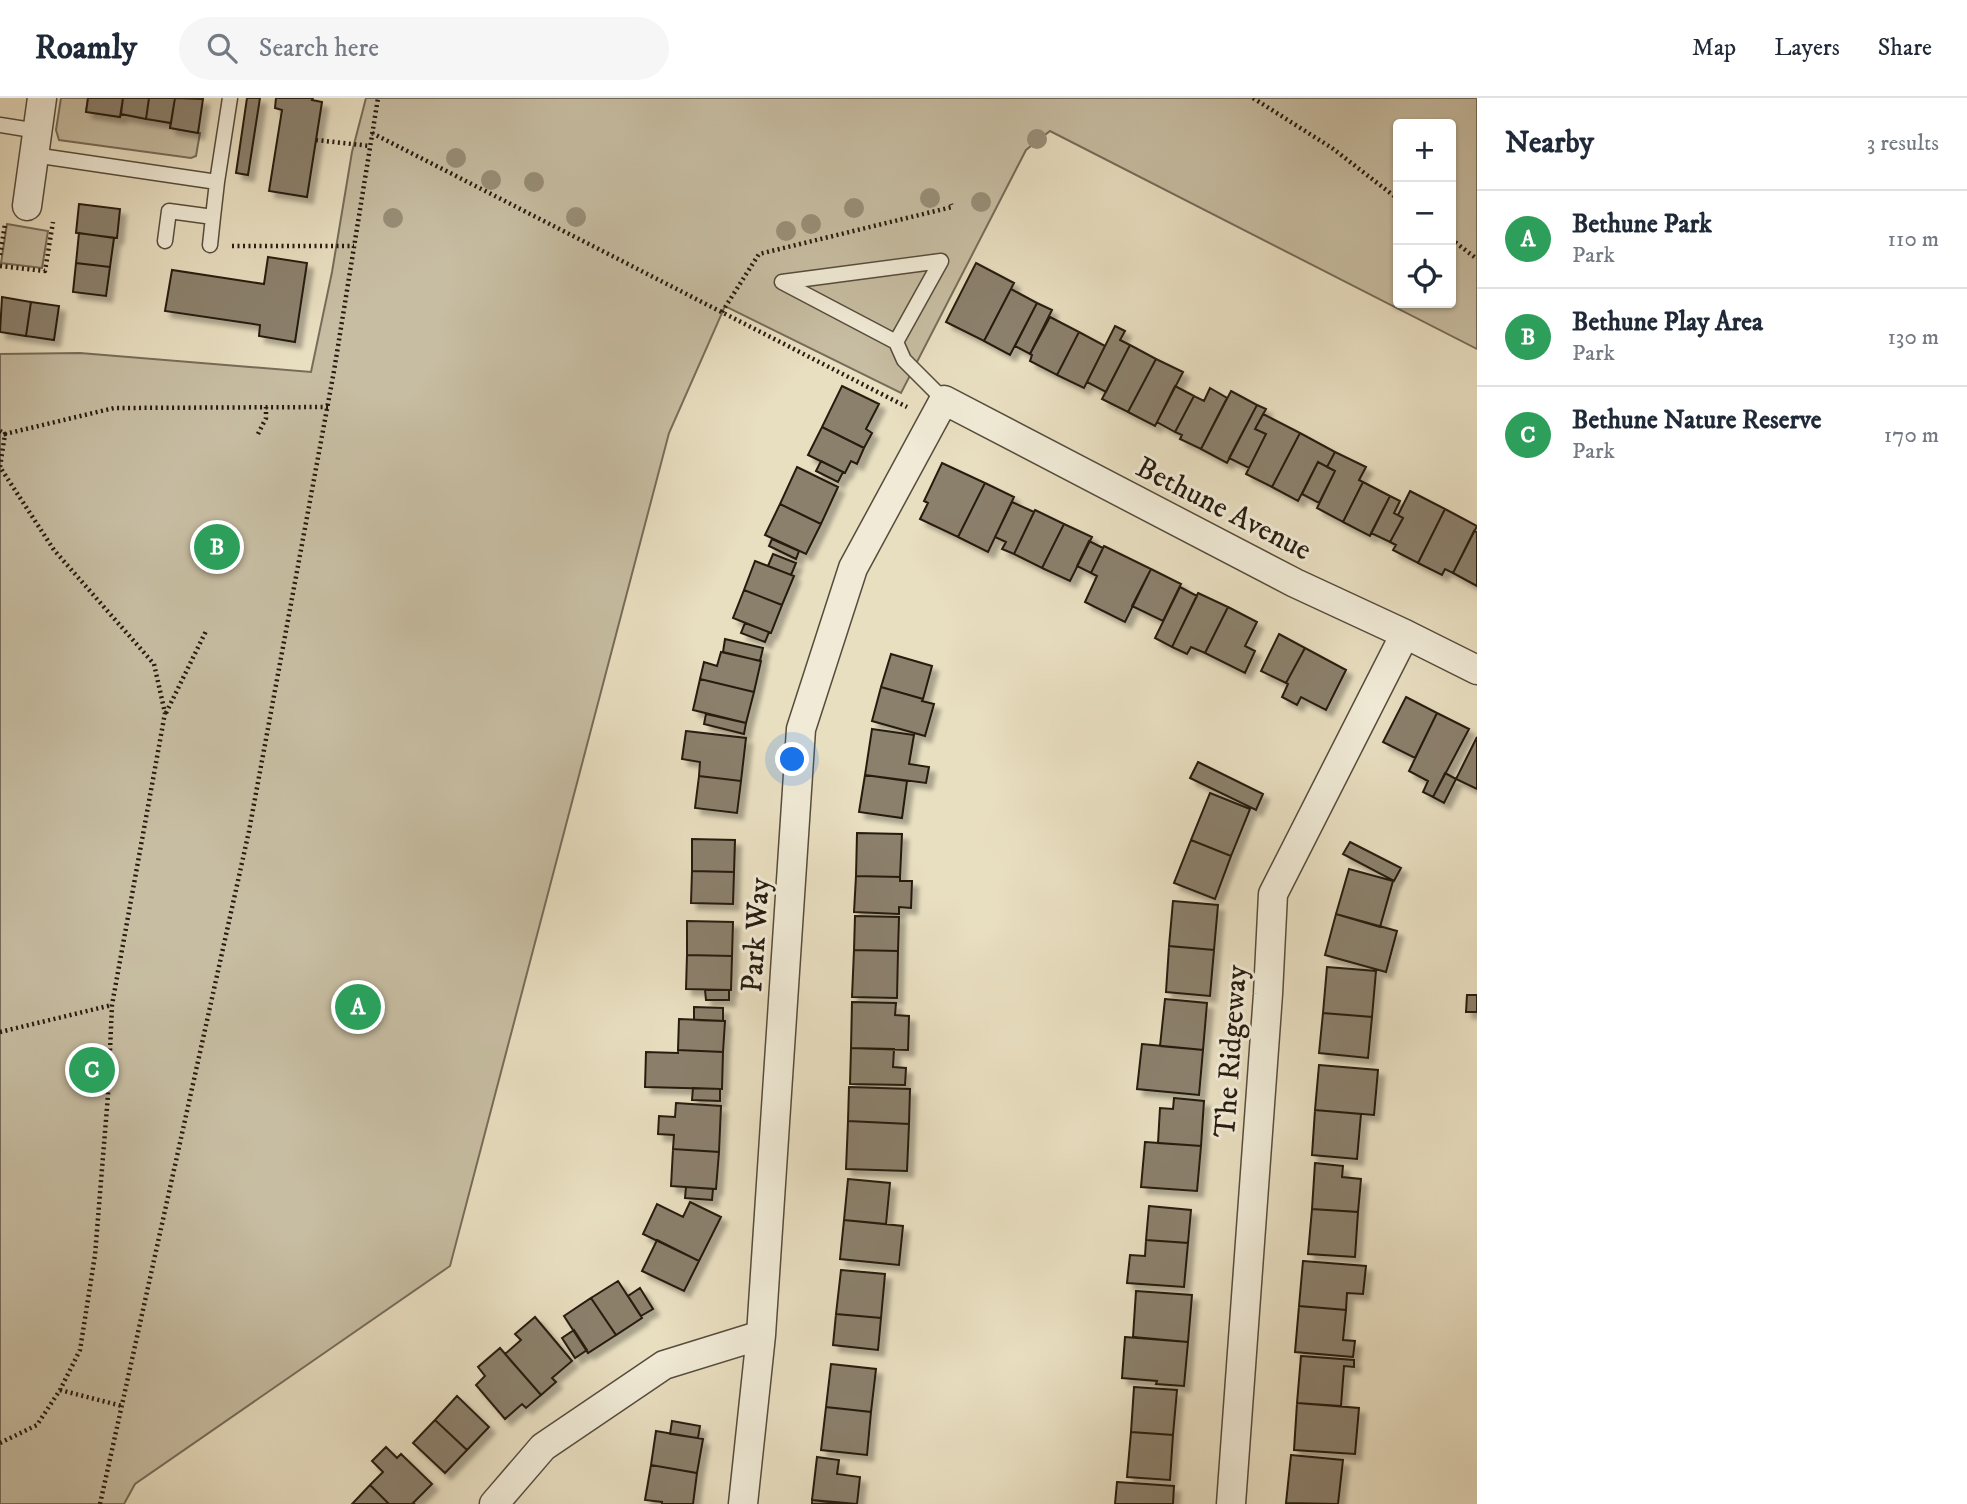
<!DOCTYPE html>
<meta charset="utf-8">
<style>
:root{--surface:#fff;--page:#f6f6f7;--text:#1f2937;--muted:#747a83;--line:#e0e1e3;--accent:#d93025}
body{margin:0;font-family:"IM FELL DW Pica",serif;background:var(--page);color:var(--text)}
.controls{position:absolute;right:21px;top:21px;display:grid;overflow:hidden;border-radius:7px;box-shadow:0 2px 5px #0004}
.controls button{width:63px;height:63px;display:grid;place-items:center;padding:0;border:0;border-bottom:2px solid var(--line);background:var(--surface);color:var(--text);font:35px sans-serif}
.you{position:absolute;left:793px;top:662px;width:24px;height:24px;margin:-18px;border:5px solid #fff;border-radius:50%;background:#1a73e8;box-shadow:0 0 0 10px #1a73e833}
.badge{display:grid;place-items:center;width:46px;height:46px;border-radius:50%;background:var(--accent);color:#fff;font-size:23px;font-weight:700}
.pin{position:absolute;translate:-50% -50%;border:4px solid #fff;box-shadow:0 2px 7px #0006}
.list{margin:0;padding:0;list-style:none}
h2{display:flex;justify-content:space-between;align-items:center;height:91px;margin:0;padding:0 28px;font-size:30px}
h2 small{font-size:23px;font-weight:400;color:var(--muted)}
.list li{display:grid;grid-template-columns:46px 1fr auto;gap:21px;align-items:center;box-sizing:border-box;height:98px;padding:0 28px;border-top:2px solid var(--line)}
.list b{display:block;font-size:26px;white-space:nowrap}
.list p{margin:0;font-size:23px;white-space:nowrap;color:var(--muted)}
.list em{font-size:23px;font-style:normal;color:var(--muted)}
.icon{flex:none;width:38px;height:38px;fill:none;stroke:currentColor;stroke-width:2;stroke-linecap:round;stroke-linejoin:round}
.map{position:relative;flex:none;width:1477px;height:1406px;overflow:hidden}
header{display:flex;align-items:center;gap:42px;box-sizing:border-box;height:98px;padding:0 35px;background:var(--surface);border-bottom:2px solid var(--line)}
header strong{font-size:33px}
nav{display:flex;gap:38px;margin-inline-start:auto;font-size:24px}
.search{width:490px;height:63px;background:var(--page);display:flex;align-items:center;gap:18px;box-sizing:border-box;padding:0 24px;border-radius:38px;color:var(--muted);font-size:26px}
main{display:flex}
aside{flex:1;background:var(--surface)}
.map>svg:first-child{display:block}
</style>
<header>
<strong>Roamly</strong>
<div class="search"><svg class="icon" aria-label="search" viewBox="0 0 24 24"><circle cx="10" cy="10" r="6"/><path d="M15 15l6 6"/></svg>Search here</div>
<nav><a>Map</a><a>Layers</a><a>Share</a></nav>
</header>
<main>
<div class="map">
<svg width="1477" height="1406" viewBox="0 0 1477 1406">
<defs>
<filter id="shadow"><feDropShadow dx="6" dy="6" stdDeviation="2" flood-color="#0004"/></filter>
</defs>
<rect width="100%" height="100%" fill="#e8dec0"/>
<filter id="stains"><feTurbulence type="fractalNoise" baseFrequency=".00286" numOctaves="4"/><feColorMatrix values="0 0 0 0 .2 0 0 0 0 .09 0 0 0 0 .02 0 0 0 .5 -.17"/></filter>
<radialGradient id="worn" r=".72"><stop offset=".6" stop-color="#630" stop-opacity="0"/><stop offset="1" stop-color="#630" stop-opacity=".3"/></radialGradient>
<!-- green -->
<path fill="#c7bda2" stroke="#766c59" stroke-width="2" fill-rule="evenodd" d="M61,0H88L86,14L120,19L121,16L171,25L170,30L200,35L196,58L191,60L59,42L56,32Z
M366,0H1477V251L1050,33L1026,52L901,295L725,208L669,335L450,1168L135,1386L124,1406H0V256L80,255L311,274L332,174L352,54ZM1398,26H1451V205H1398Z
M7,126L48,133L42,170L1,165Z"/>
<!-- building -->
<path fill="#8b806c" stroke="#261b10" stroke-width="2" filter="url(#shadow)" d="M88,0H123L120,19L86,14Z
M123,0H149L146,21L121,16Z
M149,0H175L171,25L146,21Z
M175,0L203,1L198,35L170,30Z
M247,0H260L248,77L236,75Z
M276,0H313L312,2L322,4L307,99L269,93L282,12L275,10Z
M79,106L120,111L117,140L76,135Z
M79,135L114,140L110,169L76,165Z
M268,159L307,165L295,244L259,238L260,227L165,213L172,172L264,186Z
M76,165L110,169L106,198L73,194Z
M976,165L1014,185L984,243L946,224Z
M1011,191L1037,205L1010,257L984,243Z
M2,199L31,204L26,238L0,234Z
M31,204L59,208L54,242L26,238Z
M1037,205L1052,212L1030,256L1015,248Z
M1050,219L1079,234L1057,277L1030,263L1032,257L1030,256Z
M1115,228L1125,233L1120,242L1130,247L1106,294L1087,284Z
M1079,234L1105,248L1084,290L1057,277Z
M1130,247L1156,261L1128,314L1102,301Z
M1156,261L1183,274L1155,328L1128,314Z
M842,288L879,306L866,331L872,335L864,350L822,329Z
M1175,288L1194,298L1175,334L1157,324Z
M1210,290L1227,300L1201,351L1180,341L1182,337L1175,334L1194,298L1204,303Z
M1231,293L1257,307L1227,365L1201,351Z
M1257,307L1266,311L1255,331L1266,336L1249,370L1229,360Z
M1263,316L1300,335L1272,389L1246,376L1266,336L1255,331Z
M822,329L864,350L857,366L851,363L845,375L808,357Z
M1300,335L1335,354L1327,369L1318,364L1298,403L1272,389Z
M1335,354L1366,369L1359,382L1363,384L1343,424L1317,410L1335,373L1327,369Z
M821,363L843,374L838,384L816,373Z
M1318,364L1335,373L1319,405L1302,396Z
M942,365L985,385L958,439L920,421L928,405L924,403Z
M797,369L838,389L821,426L780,406Z
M1363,384L1390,398L1370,438L1343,424Z
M985,385L1014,399L988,454L958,439Z
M1410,393L1445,411L1418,465L1393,452L1396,447L1390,444L1403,420L1398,417Z
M1390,398L1400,403L1394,415L1403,420L1390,444L1371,435Z
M1012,404L1034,414L1014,456L1002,451L1006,444L995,439Z
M780,406L821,426L806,456L765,437Z
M1445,411L1477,428L1453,475L1445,471L1442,477L1418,465Z
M1035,412L1064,426L1042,470L1014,456Z
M1064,426L1092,439L1070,483L1042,470Z
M1474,433L1477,434V488L1453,475Z
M772,441L799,453L796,461L769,448Z
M1089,443L1103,450L1091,475L1077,468Z
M1104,448L1151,471L1125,524L1085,504L1097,478L1091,475Z
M773,456L796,465L791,477L768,468Z
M755,463L794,478L782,507L744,492Z
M1151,471L1181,486L1163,523L1132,508Z
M1180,489L1197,498L1172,549L1155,540Z
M744,492L782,507L771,535L733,520Z
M1198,495L1228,509L1205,555L1191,549L1187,556L1172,549Z
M1228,509L1257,524L1245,548L1255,553L1245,575L1205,555Z
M745,525L769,534L765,544L741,535Z
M1279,536L1305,550L1286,585L1261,573Z
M725,541L763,550L760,563L723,554Z
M1305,550L1346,572L1326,612L1301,599L1297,607L1282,599L1288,586L1286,585Z
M721,554L761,563L754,594L700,581L704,564L717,568Z
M891,556L932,568L923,601L881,589Z
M700,581L754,594L746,625L693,612Z
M881,589L923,601L922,603L934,606L925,638L872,623Z
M1406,599L1437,615L1415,660L1383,644Z
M1437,615L1469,631L1433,699L1423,694L1428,683L1409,673Z
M706,616L746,625L744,636L704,626Z
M872,631L914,637L909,666L929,669L926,685L865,677Z
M686,633L746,640L741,683L699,678L700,664L682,661Z
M1477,639V691L1456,681Z
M1198,664L1263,696L1256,712L1190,680Z
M1445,675L1456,681L1444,705L1433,699Z
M865,677L907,683L902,720L859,714Z
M699,678L741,683L737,715L695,710Z
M1210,695L1250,711L1231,758L1191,742Z
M857,735L902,736L900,779L856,778Z
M692,741L735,742L734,774L692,773Z
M1191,742L1231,758L1215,801L1174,785Z
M1350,744L1401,770L1394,783L1343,756Z
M1349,771L1393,783L1380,829L1336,816Z
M692,773L734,774L733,806L691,805Z
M856,778L900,779V783H912L911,810L899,809V816L854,814Z
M1173,803L1218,807L1214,852L1169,848Z
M1336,816L1397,833L1386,874L1325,857Z
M855,818L899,819L898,853L854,852Z
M687,823L733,824L732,858L687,857Z
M1169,848L1214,852L1210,898L1166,894Z
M854,852L898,853L897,900L852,899Z
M687,857L732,858L731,892L686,891Z
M1327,869L1376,873L1372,919L1323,915Z
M705,892H729V902H706Z
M1467,897H1477V914H1466Z
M1165,901L1207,905L1203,952L1160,948Z
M852,904L896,905L895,917L909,918L908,952L851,950Z
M694,909L723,910V923L694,922Z
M1323,915L1372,919L1368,960L1319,955Z
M679,921L725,923L723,954L678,952Z
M1142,946L1203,952L1199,997L1137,991Z
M851,950L894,951L893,969L906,970L905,987L850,986Z
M678,952L723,954L722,991L645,989L646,954L678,955Z
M1319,967L1378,972L1374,1017L1315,1012Z
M849,989L910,991L909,1026L848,1023Z
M693,990L720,991V1003L692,1002Z
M1174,1000L1204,1003L1201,1048L1158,1045L1160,1010L1173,1011Z
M676,1005L721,1008L719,1054L673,1051L674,1037L658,1036L659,1018L675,1019Z
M1315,1012L1361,1016L1357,1061L1312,1057Z
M848,1023L909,1026L907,1073L846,1071Z
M1145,1044L1201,1048L1197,1093L1141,1089Z
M673,1051L719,1054L716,1091L671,1088Z
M1315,1065L1343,1068L1342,1079L1361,1081L1358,1114L1312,1111Z
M848,1081L890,1085L886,1126L844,1122Z
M686,1089L713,1091L712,1102L685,1100Z
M690,1104L721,1119L699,1163L643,1136L657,1106L683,1119Z
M1149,1108L1191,1112L1188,1145L1146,1142Z
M1312,1111L1358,1114L1355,1159L1308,1156Z
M844,1122L903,1128L899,1167L840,1161Z
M657,1142L699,1163L684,1193L642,1173Z
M1146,1142L1188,1145L1184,1189L1127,1185L1130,1157L1145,1158Z
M1303,1163L1366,1168L1363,1196L1347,1195L1346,1212L1299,1208Z
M841,1172L885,1176L881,1220L836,1216Z
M618,1183L642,1220L616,1237L591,1200Z
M640,1190L653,1211L641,1218L628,1198Z
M1136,1193L1192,1197L1188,1244L1133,1239Z
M591,1200L616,1237L588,1255L564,1218Z
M1299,1208L1346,1212L1343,1242L1355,1243L1353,1259L1295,1254Z
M836,1216L881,1220L878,1252L833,1247Z
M535,1219L572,1263L552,1280L556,1284L541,1297L505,1256L521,1242L515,1236Z
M574,1232L587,1252L575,1260L562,1240Z
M1125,1239L1188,1244L1184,1288L1156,1286L1157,1283L1122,1280Z
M500,1250L541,1297L526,1310L522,1306L505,1321L476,1287L485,1278L478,1269Z
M1301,1258L1354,1262V1269L1344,1268L1341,1308L1297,1305Z
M831,1266L876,1271L871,1314L826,1309Z
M1134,1289L1177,1292L1173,1337L1131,1334Z
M457,1298L489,1329L467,1352L435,1322Z
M1297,1305L1359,1310L1355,1356L1294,1352Z
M826,1309L871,1314L867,1357L821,1352Z
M435,1322L467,1352L445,1375L413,1345Z
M672,1323L700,1328L698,1340L670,1336Z
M656,1333L703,1341L697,1375L651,1367Z
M1131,1334L1173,1337L1170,1382L1127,1379Z
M386,1349L397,1360L401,1356L432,1386L413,1405L415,1406H389L370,1387L383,1374L372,1363Z
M1291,1357L1343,1362L1338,1406L1286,1405Z
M817,1359L839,1362L837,1376L860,1379L857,1406L812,1402Z
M651,1367L697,1375L693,1406H662V1404L645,1402Z
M1117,1384L1174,1388L1173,1406H1115Z
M370,1387L389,1406H352Z
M812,1402L845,1406H812Z"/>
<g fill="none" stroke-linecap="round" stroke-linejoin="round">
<!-- lane casing -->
<g stroke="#564c3c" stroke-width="17">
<path id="lane" d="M0,27L38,33
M34,57L217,84L230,0
M165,143L169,113L213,119L217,84
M210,147L213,119
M896,244L941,163L782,184L896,244L904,262L944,302"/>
</g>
<!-- street casing -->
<g stroke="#564c3c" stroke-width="31">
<path id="street" d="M27,108L42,0
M494,1406L543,1349L664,1267L761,1237
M743,1406L761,1237L801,631L853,470L944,302L1295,485L1405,536L1477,572
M1231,1406L1268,896L1273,796L1405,536"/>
</g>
<!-- path -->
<path stroke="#261b10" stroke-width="4.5" stroke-dasharray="2 3.5" stroke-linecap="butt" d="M1253,0L1332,50L1398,101
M372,35L907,309
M316,42L370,48
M1451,141L1477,161
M232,148H354
M0,157L5,126
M0,168L45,173L53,124
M722,214L759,156L952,109L951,106
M0,333L5,336L0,338
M258,336L266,320V309
M0,369L5,336L114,310L328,309
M166,615L207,531
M0,934L112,907
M60,1292L122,1308
M0,1345L37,1327L60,1292L80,1252L95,1157L108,997L112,907L165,615L154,566L54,452L0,369
M100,1406L249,733L334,273L378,0"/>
<!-- lane -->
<use href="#lane" stroke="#f0ead6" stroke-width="14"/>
<!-- street -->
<use href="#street" stroke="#f0ead6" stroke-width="28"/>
</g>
<!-- trees -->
<g fill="#988e77">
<circle cx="1037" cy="41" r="10"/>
<circle cx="456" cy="60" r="10"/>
<circle cx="491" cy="82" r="10"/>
<circle cx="534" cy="84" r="10"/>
<circle cx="930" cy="100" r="10"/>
<circle cx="981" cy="104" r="10"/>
<circle cx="854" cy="110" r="10"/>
<circle cx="576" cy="119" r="10"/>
<circle cx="393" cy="120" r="10"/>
<circle cx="811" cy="126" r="10"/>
<circle cx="786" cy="133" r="10"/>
</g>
<g text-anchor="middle" stroke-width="6" stroke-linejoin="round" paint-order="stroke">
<!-- street labels -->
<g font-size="30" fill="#261b10" stroke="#f0ead6">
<text transform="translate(1224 410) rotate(27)" y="10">Bethune Avenue</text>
<text transform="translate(755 837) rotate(-86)" y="10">Park Way</text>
<text transform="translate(1230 953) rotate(-86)" y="10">The Ridgeway</text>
</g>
</g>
<rect width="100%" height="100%" filter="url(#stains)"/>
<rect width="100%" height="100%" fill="url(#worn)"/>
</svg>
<div class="controls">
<button>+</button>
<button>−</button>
<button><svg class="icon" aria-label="locate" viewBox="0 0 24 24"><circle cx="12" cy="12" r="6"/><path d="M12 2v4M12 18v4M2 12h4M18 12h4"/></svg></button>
</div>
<div class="you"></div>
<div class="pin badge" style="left:358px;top:909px;background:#2e9e5b">A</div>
<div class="pin badge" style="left:217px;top:449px;background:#2e9e5b">B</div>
<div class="pin badge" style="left:92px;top:972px;background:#2e9e5b">C</div>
</div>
<aside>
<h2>Nearby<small>3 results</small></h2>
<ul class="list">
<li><span class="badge" style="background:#2e9e5b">A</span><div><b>Bethune Park</b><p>Park</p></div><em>110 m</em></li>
<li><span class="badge" style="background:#2e9e5b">B</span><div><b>Bethune Play Area</b><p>Park</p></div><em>130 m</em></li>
<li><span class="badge" style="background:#2e9e5b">C</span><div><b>Bethune Nature Reserve</b><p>Park</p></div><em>170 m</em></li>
</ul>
</aside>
</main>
